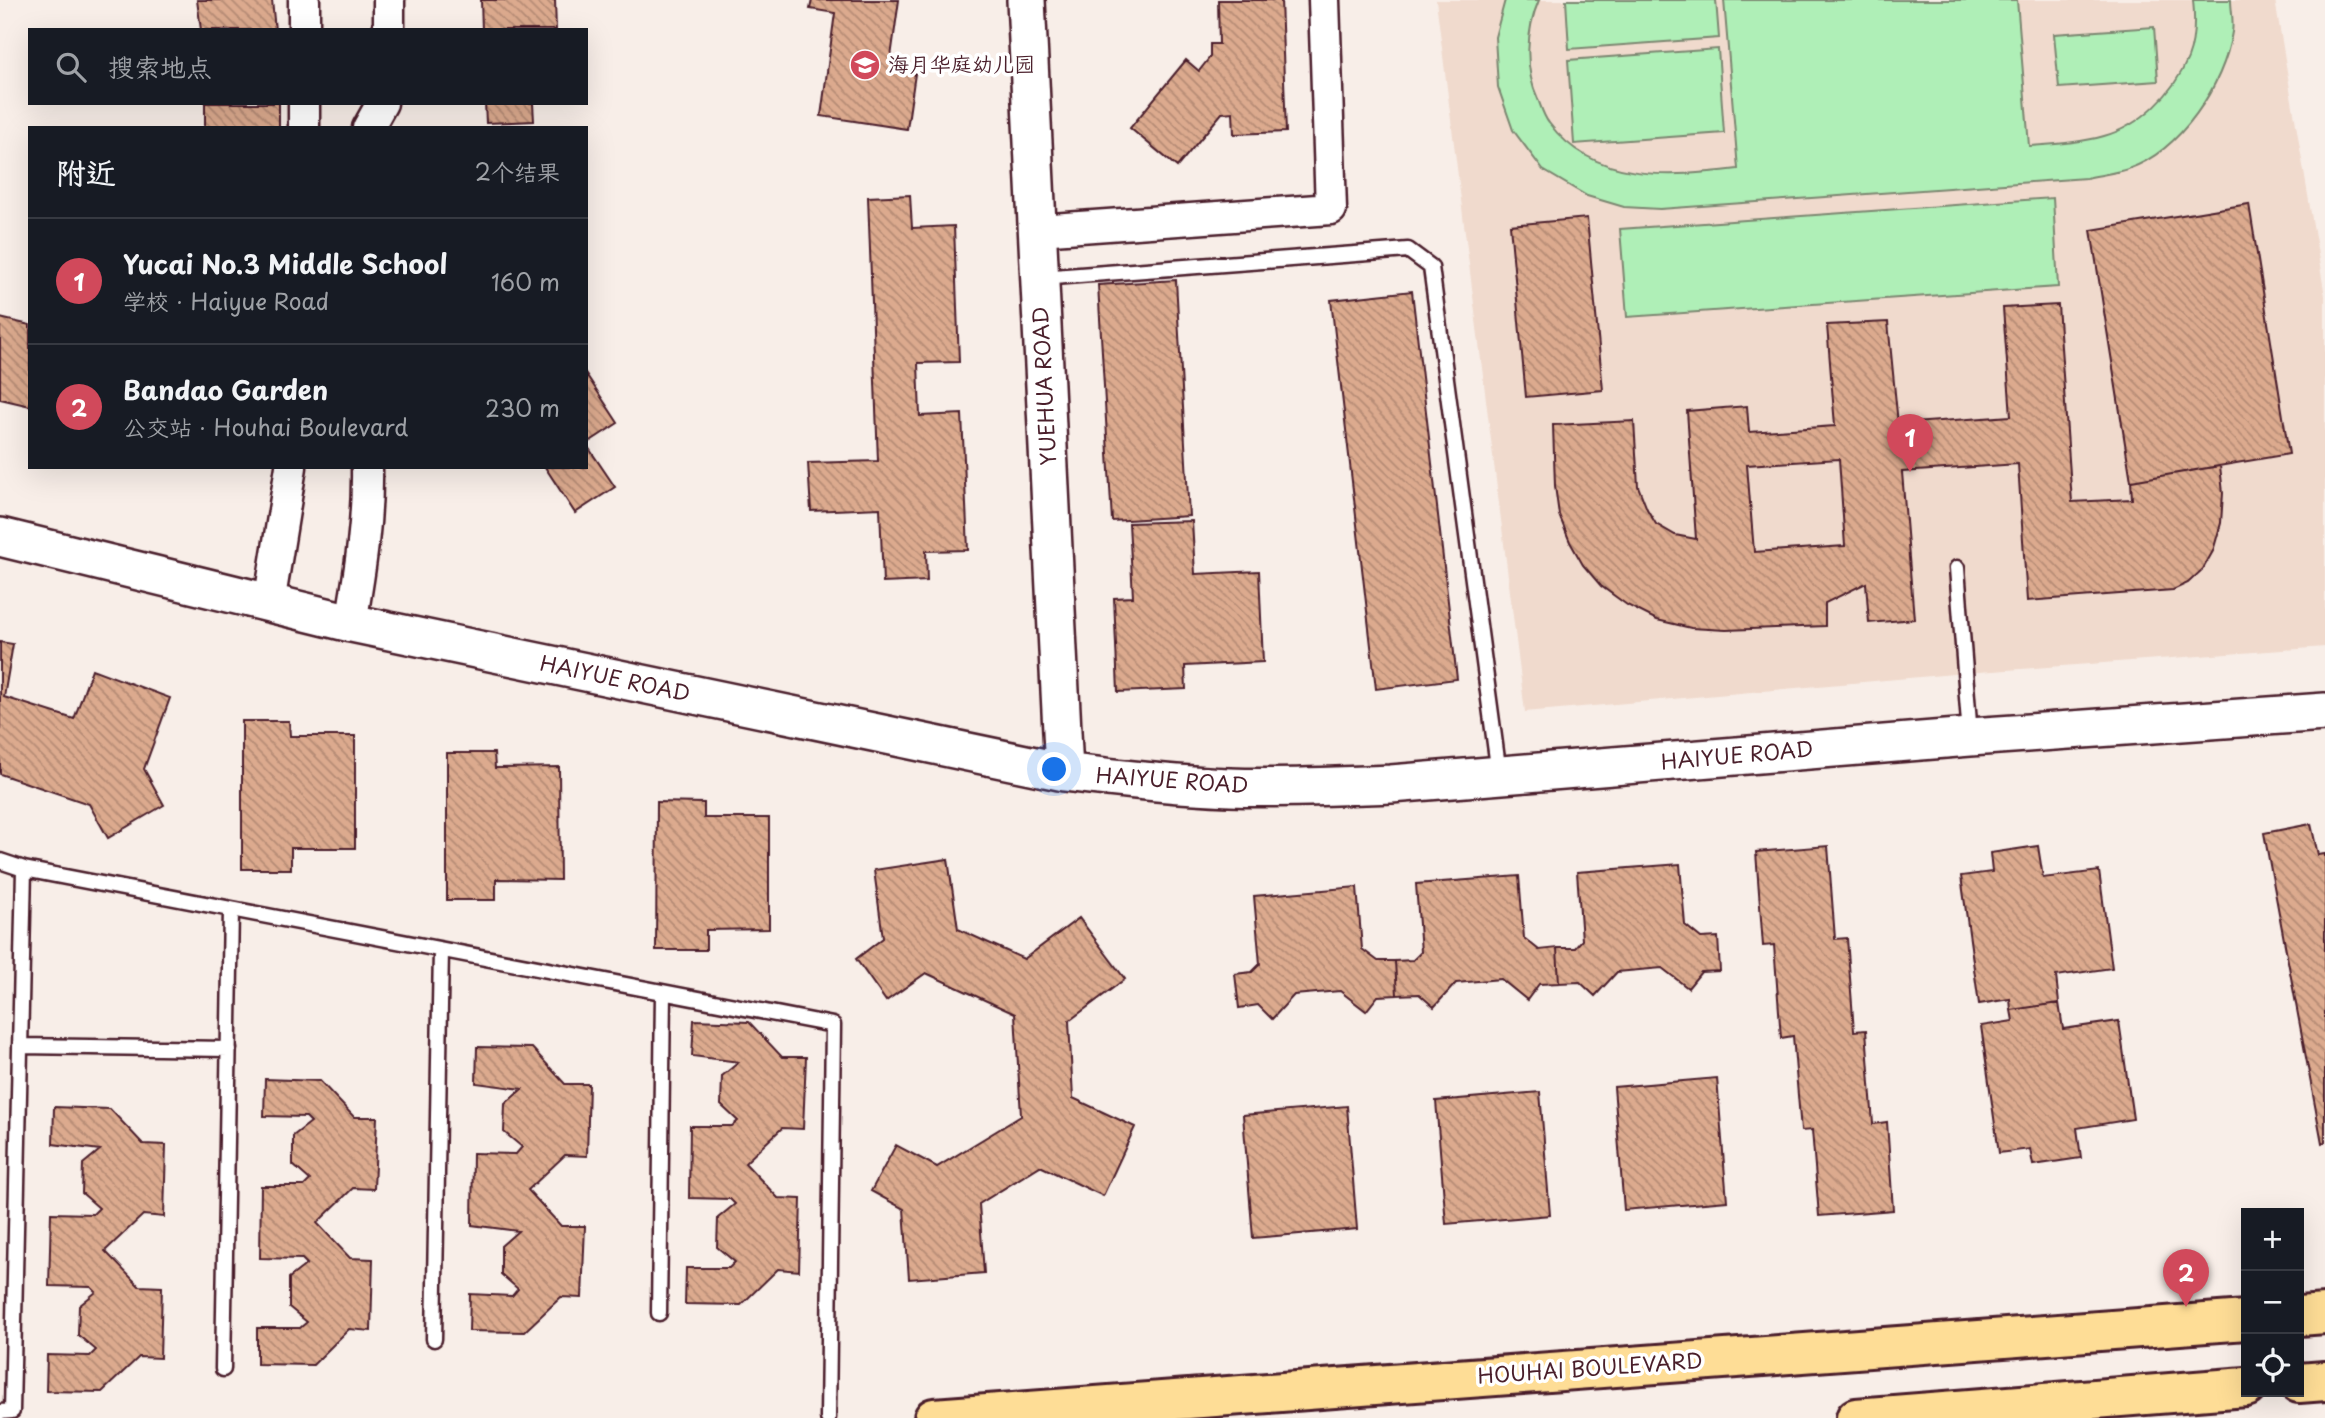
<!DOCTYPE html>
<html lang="zh">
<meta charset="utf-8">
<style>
:root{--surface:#171b24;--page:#20242c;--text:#f1f3f6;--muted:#9ea1a6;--line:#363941;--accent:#d1495b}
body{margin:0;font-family:"Playpen Sans","LXGW WenKai TC",sans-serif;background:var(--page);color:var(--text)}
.controls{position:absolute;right:21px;bottom:21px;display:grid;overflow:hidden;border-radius:0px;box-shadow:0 7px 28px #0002}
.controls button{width:63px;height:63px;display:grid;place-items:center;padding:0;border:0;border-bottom:2px solid var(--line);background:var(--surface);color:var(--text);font:35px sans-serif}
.you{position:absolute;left:1055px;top:770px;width:24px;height:24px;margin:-18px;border:5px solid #fff;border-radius:50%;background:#1a73e8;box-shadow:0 0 0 10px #1a73e833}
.badge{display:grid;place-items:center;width:46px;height:46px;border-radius:50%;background:var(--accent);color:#fff;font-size:23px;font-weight:700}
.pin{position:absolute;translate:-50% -58px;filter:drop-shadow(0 2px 4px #0008)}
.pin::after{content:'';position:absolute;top:37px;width:24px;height:21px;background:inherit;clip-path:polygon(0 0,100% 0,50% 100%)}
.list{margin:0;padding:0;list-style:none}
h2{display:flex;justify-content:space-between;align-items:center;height:91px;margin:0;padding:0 28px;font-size:30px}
h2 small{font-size:23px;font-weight:400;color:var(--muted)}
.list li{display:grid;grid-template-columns:46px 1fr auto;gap:21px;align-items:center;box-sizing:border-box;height:126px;padding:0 28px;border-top:2px solid var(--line)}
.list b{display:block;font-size:26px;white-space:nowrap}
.list p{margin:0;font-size:23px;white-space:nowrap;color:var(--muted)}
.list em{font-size:23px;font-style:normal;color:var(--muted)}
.icon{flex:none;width:38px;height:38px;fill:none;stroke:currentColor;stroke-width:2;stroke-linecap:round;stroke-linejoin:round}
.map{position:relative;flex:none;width:2325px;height:1418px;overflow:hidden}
.search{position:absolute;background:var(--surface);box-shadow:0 7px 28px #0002;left:28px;top:28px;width:560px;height:77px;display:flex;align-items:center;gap:18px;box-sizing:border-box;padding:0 24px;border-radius:0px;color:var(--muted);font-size:26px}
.panel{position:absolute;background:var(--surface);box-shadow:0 7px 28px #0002;left:28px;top:126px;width:560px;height:343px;border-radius:0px}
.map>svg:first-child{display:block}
</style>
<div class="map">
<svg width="2325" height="1418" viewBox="0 0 2325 1418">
<defs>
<pattern id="building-back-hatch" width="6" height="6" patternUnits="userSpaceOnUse" patternTransform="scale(1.75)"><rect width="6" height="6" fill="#dcaa8e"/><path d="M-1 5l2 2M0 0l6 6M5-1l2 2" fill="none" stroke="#b48a74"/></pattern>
</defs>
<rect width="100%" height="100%" fill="#f8eee8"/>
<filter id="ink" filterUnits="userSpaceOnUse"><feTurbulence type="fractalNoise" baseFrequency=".0143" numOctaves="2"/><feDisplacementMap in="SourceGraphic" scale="14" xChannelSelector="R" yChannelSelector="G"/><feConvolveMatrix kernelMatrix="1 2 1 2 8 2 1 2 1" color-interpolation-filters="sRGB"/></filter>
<g filter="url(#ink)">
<!-- built -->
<path fill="#f0dacd" d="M1436,0H2275L2325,296V647L1965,673L1525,712Z"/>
<!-- grass -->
<path fill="#afefb7" stroke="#7c8771" stroke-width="2" d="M1505,0H1539C1526,30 1524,69 1538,99C1541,107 1544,117 1549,123C1594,184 1672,177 1738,169L1724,0H2017L2029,146C2054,144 2079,143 2104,136C2140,126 2174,93 2188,58C2195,40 2195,19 2193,0H2231C2231,10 2234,22 2232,32C2224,85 2180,151 2128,169C2115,173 2100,175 2086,178L1660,209L1624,207L1587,196L1543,170L1513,130L1498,87L1495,37Z
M1566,0H1716L1719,38L1569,49Z
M2154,27L2158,81L2059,88L2054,34Z
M1718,49L1724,133L1574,144L1568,60Z
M2053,198L2058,287L1627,317L1620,229Z"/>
<!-- building -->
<path fill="url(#building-back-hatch)" stroke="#4a1f2b" stroke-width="2" fill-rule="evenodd" d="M197,0H272L275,30H201Z
M481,0H555L556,30H482Z
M812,0H899L890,64L916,67L907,129L821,116L835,13L810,9Z
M1218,0H1281L1286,132L1234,134L1233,112L1222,113L1177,167L1130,128L1186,60L1199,71L1210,57V44H1219Z
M205,103H279V128H205Z
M485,103H533L534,121L486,123Z
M910,195L912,228L954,226L959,362L918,363L920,416L962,414L968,550L926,551L927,581L883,583L880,508L811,511L808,463L878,461L868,197Z
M2249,204L2289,454L2131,481L2091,230Z
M1587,218L1603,390L1526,397L1510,225Z
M1176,280L1189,516L1112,521L1098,285Z
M1412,291L1457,679L1376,689L1331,300Z
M2058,305L2072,502L2132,499L2131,481L2220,466L2223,493L2221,523L2213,551L2203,569L2188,583L2173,590L2027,601L2018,464L1902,472L1914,619L1869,623L1866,583L1825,603V626L1726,630L1691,628L1657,620L1627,605L1601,586L1583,565L1570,542L1559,515L1555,486L1553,425L1634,421L1638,486L1647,509L1656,524L1675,535L1696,539L1687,411L1747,406L1749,432L1835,426L1827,325L1888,322L1898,424L2011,416L2003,308ZM1839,459L1845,546L1754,552L1747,465Z
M0,318L30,325V406L0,399Z
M586,374L618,423L586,444L615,487L575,513L545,467H586Z
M1192,521L1195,574L1259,571L1263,662L1185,666L1186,689L1118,692L1114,598L1133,597L1129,523Z
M0,642L13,644L4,697L74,719L92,669L170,698L144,769L164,805L108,838L89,804L0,774Z
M242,721H289L290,736H355V848H291V869H242Z
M447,753H494L495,768L559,767L560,880L496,879V900H447Z
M657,802L704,803V818H769V929L706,930V950H656Z
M2311,824L2318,855L2325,854V1142L2322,1143L2264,833Z
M1828,846L1835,939L1847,938L1854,1031L1866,1030L1873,1124L1887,1122L1893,1210L1819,1216L1812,1130L1801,1131L1793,1036L1781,1038L1774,945L1763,946L1756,852Z
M2038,846L2043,878L2099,871L2112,968L2056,976L2059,1003L2011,1010L2010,999L1979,1004L1961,876L1992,872L1990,853Z
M948,859L958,929L1024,959L1079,918L1125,979L1069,1021L1073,1098L1135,1127L1103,1196L1040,1166L979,1204L984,1273L909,1279L904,1209L871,1191L896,1145L937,1167L1021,1116L1015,1014L926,973L886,1001L856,959L883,938L874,870Z
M1680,864L1685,925L1701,938L1718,937L1720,971L1701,972L1688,988L1662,968L1617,972L1595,996L1580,982L1559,983L1557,948H1575L1582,940L1577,872Z
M1519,876L1524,938L1539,950L1557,948L1559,983L1539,984L1527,1000L1501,979L1456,983L1434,1007L1419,994L1397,995L1395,961L1413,960L1421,952L1416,884Z
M1357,887L1362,949L1378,961H1395L1397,995L1378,996L1366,1011L1340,991L1294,995L1272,1019L1258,1005L1239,1008L1235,974L1252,972L1260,964L1254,896Z
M2059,1003L2063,1029L2119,1021L2133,1119L2077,1128L2081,1158L2033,1165L2030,1149L1999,1153L1981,1026L2013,1021L2011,1010Z
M694,1020L749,1022L782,1057H806L803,1129L782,1128L745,1163L778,1198L801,1199L799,1271L778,1269L741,1305L685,1304L686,1268H729L735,1262L717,1247L718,1218L735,1204L730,1199L689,1198L690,1126H732L738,1121L721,1105L722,1076L739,1062L692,1056Z
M477,1047L532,1048L565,1084H589L587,1156L565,1155L528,1190L561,1226H585L582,1298L561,1297L524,1332L469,1331L470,1294L512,1296L518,1289L501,1274V1246L518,1231L472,1225L473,1153L516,1154L522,1147L504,1132L505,1104L522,1089L476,1083Z
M1717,1078L1727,1201L1624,1210L1614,1087Z
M265,1079L320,1081L354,1117H377L374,1189L353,1188L317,1223L350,1258L373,1259L371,1331L349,1329L313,1365L257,1364V1328H300L307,1322L289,1307V1278L307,1264L302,1259L260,1258L261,1186H304L310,1180L293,1165V1136L311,1122L306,1117L264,1116Z
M1540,1092L1550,1215L1446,1224L1436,1101Z
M1347,1106L1357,1229L1253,1238L1243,1115Z
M54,1107L110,1109L143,1144L166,1145L164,1217L143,1215L105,1251L139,1286L162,1287L160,1358L139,1357L102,1392L46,1391L47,1355L90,1356L96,1350L78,1335L79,1306L96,1292L91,1287L49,1286L51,1213L93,1214L99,1208L82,1193L83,1164L100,1150L53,1144Z"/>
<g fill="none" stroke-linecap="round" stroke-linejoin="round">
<!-- service casing -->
<g stroke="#4a1f2b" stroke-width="19">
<path id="service" d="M1040,278L1408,250L1431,267L1499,774
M1957,568L1970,736
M0,861L24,869L833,1025L828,1418
M20,1046L229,1049
M659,1313L663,993
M434,1339L441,950
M223,1369L231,910
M0,1412L12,1411L24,869"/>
</g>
<!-- minor casing -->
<g stroke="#4a1f2b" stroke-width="35">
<path id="minor" d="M389,0V30
M304,30V0
M304,128V103
M368,128L382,103
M1038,230L1331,209L1324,0
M269,604L291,467
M351,623C360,571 368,521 367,467"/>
</g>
<!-- tertiary casing -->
<g stroke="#4a1f2b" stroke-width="42">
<path id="tertiary" d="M1026,0L1064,772
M0,537L351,623L1064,772C1120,779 1175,785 1230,787C1284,789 1338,786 1391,784L1970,737L2325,712"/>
</g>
<!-- primary casing -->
<g stroke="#4a1f2b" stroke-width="44">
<path id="primary" d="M2299,1316L2325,1314
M2299,1383L2325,1381
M934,1418L2246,1320
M1856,1418L2246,1387"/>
</g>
<!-- service -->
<use href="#service" stroke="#fff" stroke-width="14"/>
<!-- minor -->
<use href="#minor" stroke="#fff" stroke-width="30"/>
<!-- tertiary -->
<use href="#tertiary" stroke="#fff" stroke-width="37"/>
<!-- primary -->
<use href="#primary" stroke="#fedd96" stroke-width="38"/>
</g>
</g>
<!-- icons -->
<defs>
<g id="school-disc" transform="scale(1.575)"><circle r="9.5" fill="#d1495b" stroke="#fff"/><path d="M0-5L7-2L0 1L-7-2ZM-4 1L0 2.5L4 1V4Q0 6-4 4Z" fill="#fff"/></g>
</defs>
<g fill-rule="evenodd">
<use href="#school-disc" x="865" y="65"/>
</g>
<g text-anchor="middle" stroke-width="7" stroke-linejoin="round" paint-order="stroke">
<!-- poi labels -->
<g font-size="21" fill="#4a1f2b" stroke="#fff" text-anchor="start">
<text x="888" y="72">海月华庭幼儿园</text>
</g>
<!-- street labels -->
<g font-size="21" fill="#4a1f2b" stroke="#fff">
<text transform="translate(1045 386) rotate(-93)" y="7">YUEHUA ROAD</text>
<text transform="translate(615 679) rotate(12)" y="7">HAIYUE ROAD</text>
<text transform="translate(1737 756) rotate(-5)" y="7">HAIYUE ROAD</text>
<text transform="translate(1172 781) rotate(4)" y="7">HAIYUE ROAD</text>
<text transform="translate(1590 1369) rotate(-4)" y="7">HOUHAI BOULEVARD</text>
</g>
</g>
</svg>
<div class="controls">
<button>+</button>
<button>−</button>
<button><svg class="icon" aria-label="locate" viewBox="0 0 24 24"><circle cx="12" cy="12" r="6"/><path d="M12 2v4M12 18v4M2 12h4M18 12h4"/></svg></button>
</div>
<div class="you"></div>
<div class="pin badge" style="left:1910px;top:472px">1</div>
<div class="pin badge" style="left:2186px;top:1307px">2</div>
<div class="search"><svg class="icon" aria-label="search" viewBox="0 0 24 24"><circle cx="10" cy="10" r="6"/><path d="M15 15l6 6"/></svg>搜索地点</div>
<section class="panel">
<h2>附近<small>2个结果</small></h2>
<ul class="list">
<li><span class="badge">1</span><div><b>Yucai No.3 Middle School</b><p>学校 · Haiyue Road</p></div><em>160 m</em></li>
<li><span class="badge">2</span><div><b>Bandao Garden</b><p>公交站 · Houhai Boulevard</p></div><em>230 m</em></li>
</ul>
</section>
</div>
